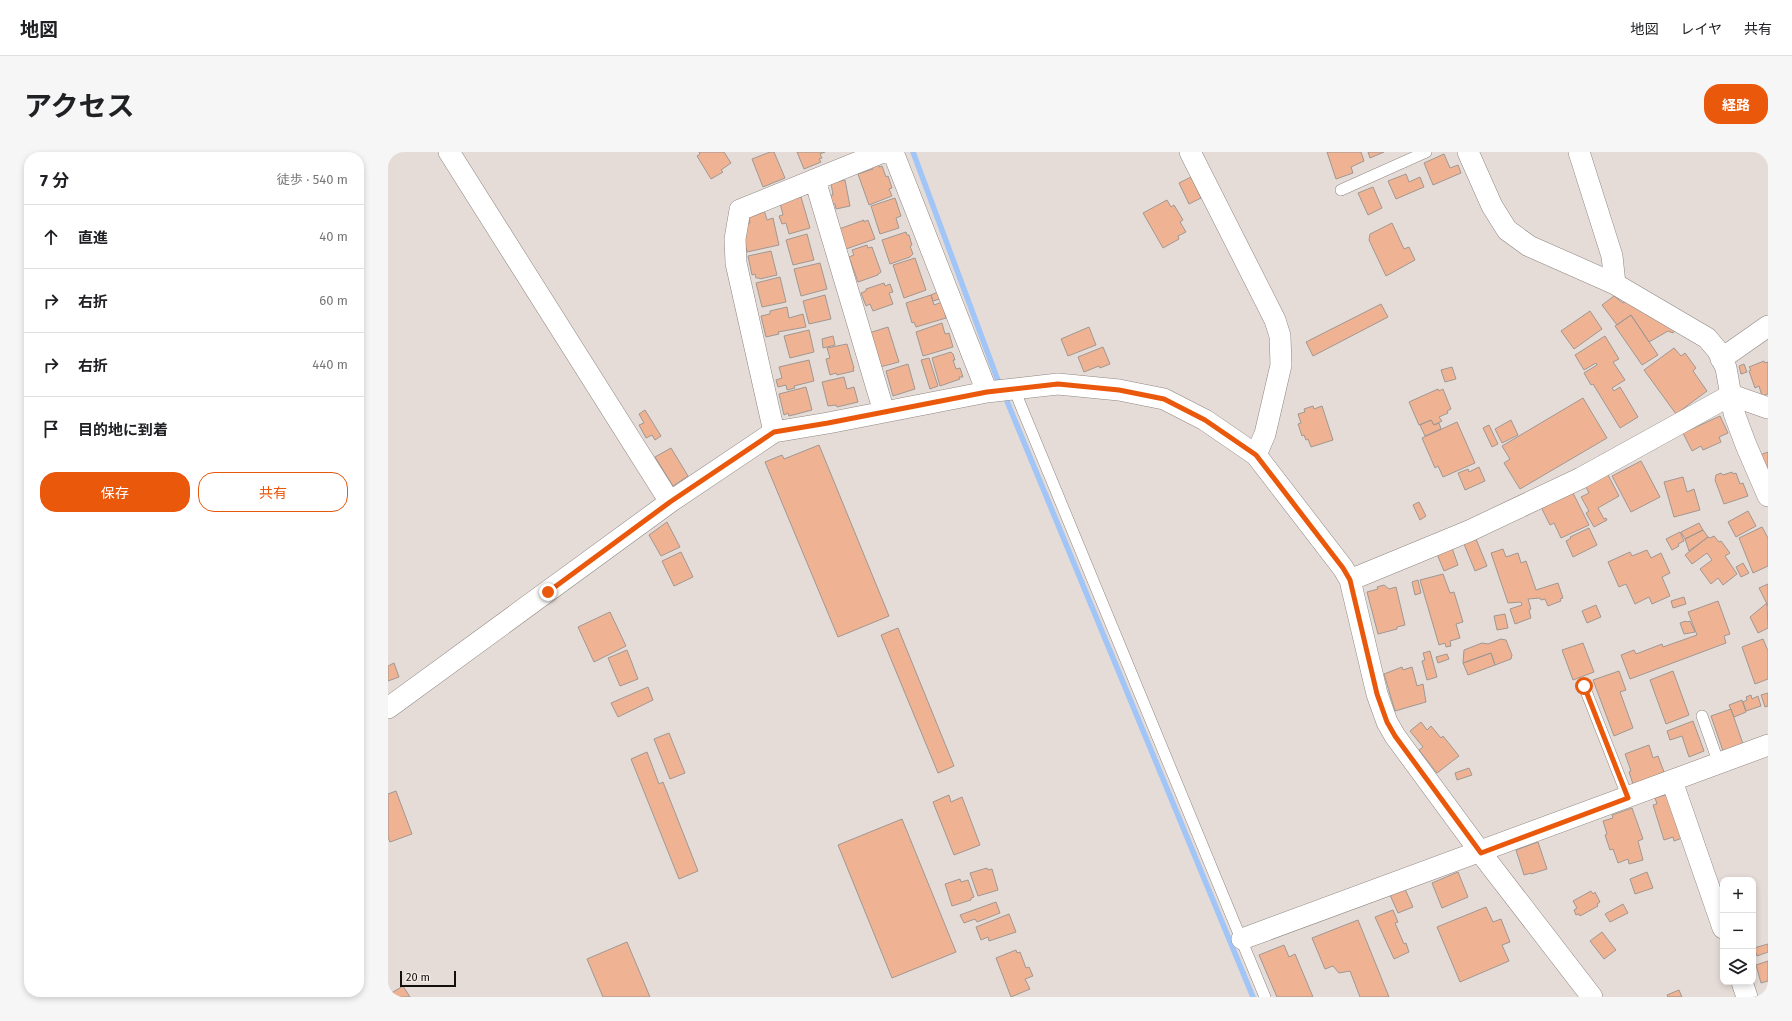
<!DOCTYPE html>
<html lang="ja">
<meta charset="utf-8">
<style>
:root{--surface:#fff;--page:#f6f6f6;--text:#202124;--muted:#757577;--line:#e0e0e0;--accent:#ea580c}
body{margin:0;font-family:"Fira Sans","Noto Sans JP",sans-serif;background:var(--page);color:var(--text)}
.controls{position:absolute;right:12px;bottom:12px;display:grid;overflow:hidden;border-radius:8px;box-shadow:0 2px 6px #0003}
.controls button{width:36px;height:36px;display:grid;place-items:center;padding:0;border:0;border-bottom:1px solid var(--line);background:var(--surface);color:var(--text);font:20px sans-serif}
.scale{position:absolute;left:12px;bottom:10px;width:56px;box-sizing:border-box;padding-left:4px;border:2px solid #120f0d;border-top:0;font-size:11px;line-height:14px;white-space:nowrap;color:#120f0d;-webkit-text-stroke:3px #f3e9e4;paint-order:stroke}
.stop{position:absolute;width:12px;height:12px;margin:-9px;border:3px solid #ea580c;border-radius:50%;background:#fff}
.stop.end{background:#ea580c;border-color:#fff;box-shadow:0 1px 4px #0008}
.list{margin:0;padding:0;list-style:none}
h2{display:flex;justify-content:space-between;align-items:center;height:52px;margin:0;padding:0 16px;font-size:17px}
h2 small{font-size:13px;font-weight:400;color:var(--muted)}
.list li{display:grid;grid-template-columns:26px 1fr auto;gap:12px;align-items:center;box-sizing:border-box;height:64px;padding:0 16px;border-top:1px solid var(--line)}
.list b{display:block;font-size:15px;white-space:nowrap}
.list em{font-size:13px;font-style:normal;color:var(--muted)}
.actions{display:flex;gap:8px;padding:12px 16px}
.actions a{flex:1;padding:9px 0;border:1px solid var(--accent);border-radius:16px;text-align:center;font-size:14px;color:var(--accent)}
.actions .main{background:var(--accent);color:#fff}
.icon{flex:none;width:22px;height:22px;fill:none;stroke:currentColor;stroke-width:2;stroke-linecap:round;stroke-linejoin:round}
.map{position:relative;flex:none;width:1380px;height:845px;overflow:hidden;border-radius:16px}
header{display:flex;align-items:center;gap:24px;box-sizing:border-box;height:56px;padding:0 20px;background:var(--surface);border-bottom:1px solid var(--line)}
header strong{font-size:19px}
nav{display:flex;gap:22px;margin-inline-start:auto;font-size:14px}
.intro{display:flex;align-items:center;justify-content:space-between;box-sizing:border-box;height:96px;padding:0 24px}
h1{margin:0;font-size:28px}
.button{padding:10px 18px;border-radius:16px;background:var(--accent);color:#fff;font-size:14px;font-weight:700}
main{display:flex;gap:24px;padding:0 24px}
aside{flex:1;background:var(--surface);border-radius:16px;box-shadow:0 2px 6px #0003}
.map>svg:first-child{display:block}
</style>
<header>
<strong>地図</strong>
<nav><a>地図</a><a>レイヤ</a><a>共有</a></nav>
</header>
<div class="intro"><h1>アクセス</h1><a class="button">経路</a></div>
<main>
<aside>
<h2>7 分<small>徒歩 · 540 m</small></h2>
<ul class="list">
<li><svg class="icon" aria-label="ahead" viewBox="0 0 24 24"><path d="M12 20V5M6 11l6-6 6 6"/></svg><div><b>直進</b></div><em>40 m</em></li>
<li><svg class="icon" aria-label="right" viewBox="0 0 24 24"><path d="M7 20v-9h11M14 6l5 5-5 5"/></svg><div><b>右折</b></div><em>60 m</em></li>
<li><svg class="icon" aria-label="right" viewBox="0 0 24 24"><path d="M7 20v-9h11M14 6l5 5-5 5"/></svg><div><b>右折</b></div><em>440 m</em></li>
<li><svg class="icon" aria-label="arrive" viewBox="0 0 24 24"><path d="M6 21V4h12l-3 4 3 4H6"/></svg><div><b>目的地に到着</b></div></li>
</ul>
<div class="actions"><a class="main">保存</a><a>共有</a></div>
</aside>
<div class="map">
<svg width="1380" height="845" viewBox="0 0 1380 845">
<rect width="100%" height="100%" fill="#e6dcd7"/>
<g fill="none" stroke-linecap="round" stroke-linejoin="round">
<!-- stream -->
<path stroke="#a1c5f7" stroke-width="5.5" d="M525,0L612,234
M616,242L865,845"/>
</g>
<!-- building -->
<path fill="#efb394" stroke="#a09792" d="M311,0H336L343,11L333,18L335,20L323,27L309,4L312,2Z
M382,0H386L397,26L375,35L364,7Z
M409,0H437L432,2L434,6L431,7L433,10L416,17Z
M939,0H973L976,9L963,15L965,21L948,27Z
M980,0H996L982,6Z
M1056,2L1062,16L1070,13L1073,21L1045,33L1036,11Z
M490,11L491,15L494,14L498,25L500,24L504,36L501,37L504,44L481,53L470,22L485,17L483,13Z
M1018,22L1021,30L1032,25L1036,35L1008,47L1000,29Z
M803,25L813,46L801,52L791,31Z
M457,28L462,54L448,57L447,52H443L441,44L445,43L443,31Z
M985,35L994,56L980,63L970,41Z
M413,45L422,76L401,82L398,71L394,72L391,64L395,63L392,51Z
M507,46L513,64L508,66L511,76L492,82L483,54Z
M779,48L783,55L786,53L795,68L792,70L798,80L790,84L791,87L775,96L755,61Z
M376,58L379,68L385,66L391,93L359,100L355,83L356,72L362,71L360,62Z
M476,68V70L480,68L487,87L458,97L451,77Z
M1004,71L1016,97L1021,95L1027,108L998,124L981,88L982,82Z
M518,80L519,83H521L524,93L522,94L525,102L522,105L502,112L494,88Z
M419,82L426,108L405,113L398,88Z
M479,93L480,96L484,95L493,120L490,122V123L470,130L461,105L466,103L464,98Z
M383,99L389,123L372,127L371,126H368L367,122L364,123L360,104Z
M527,106L538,138L516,146L505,113Z
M432,111L439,137L413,144L406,117Z
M392,125L398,150L374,155L368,131Z
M496,131L497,134L502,132L505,140L501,141L505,152L485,159L482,152L478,154L473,141L478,139V137Z
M552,139L555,146L545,149L543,143Z
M437,143L443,167L421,172L415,149Z
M543,143L546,153L554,150L558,166L528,175L526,170L524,171L518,151Z
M1226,144L1235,151L1239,148L1289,176L1285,181L1280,179L1261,190L1243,163L1229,173L1214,153Z
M993,152L1000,165L925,204L918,190Z
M399,155L401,166L415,162L418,175L390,180L391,182L378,185L373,164L382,162V159Z
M1202,159L1214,177L1186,197L1173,179Z
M1243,163L1270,203L1254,213L1227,174Z
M554,171L557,182L561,181L565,195L535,204L528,180Z
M500,175L511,210L492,215L481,181Z
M701,175L708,193L680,204L673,187Z
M421,178L426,200L402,206L396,184Z
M445,184L447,193L435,196L434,187Z
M1217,184L1231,207L1225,210L1237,228L1224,236L1226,239L1232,235L1250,265L1232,276L1205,232L1203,233L1196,221L1209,213L1208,211L1196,218L1187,203Z
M459,192L466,216H465L466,219L449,223L448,221L442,223L438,207L442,206L439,196Z
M715,195L722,212L712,216L711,214L696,220L690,205Z
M1286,196L1293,204L1297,201L1308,216L1305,219L1319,239L1288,262L1256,218Z
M563,200L565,202L567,208H565L568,217L572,216L575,225H571L572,227L552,234L544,206Z
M541,206L550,234L542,237L533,208Z
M421,208L426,229L406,234L407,236L399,238L398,233L390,235L388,228L394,226L391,215Z
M1376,209L1377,211L1380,210V242L1374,244L1371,234L1367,236L1361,219L1363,218L1361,215Z
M520,212L527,237L505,244L498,219Z
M1356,212L1359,220L1353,222L1351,214Z
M1064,215L1068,227L1057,230L1053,218Z
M456,225L459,237L466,235L470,250L449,255L448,253L440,254L434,230Z
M418,235L424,258L401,264L400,261L396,263L391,242Z
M1050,237L1051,239L1055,237L1063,257L1059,259L1060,261L1051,265L1054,269L1046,273L1043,268L1031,273L1021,250Z
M1195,246L1219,286L1132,337L1116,311L1122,307L1114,294Z
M925,254L926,257L934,254L945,288L923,295L920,287L918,288L916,283L914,284L910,272L913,271L910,262L917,260L916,257Z
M257,258L273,284L267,288L264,283L258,286L251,273L256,271L251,262Z
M1332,264L1340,281L1331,285L1333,290L1315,298L1313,294L1304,299L1295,281Z
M1043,268L1046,273L1051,271L1053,277L1037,284L1032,273Z
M1123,268L1130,283L1114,291L1107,277Z
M1069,270L1087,311L1055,325L1050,314L1047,316L1034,286Z
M1101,273L1110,292L1104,295L1095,276Z
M431,293L501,464L450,485L377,310L394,303L396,307Z
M283,296L300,324L285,334L267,305Z
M1380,300V323L1372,303Z
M1253,309L1272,345L1243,360L1224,324Z
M1091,315L1097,329L1077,338L1070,321L1080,317L1081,320Z
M1344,320L1345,322L1348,321L1352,332L1355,331L1360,344L1336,352L1327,328L1328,323L1333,321L1335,323Z
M1219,321L1231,344L1210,356L1216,367L1218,366L1219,368L1206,375L1198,361L1201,359L1193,345L1201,341L1197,333Z
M1295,325L1299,340L1306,337L1312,358L1286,365L1276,330Z
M1184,339L1201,373L1173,386L1166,371L1162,373L1153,355Z
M1031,350L1038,364L1032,368L1025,353Z
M1360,359L1368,374L1348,385L1340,370Z
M279,370L292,395L273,404L261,383Z
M1311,371L1315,378L1297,387L1293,380Z
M1374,375L1380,386V414L1365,421L1351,386Z
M1201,376L1209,393L1185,405L1178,389L1183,386L1182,385Z
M1315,378L1320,385L1301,399L1297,387Z
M1292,380L1296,389L1290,392L1291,394L1284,398L1278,387Z
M1326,384L1331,390L1333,389L1342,401L1337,404L1349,422L1335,433L1330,426L1323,432L1312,417L1324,408L1319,401L1304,412L1297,403L1320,385L1322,386Z
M1088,387L1099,414L1087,419L1076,392Z
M1064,396L1070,413L1056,419L1049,402Z
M1115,397L1118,405L1130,401L1133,411L1138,409L1148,438L1170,431L1175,446L1172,447L1173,449L1160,454L1157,447L1153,448L1152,446L1140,447L1143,457L1141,458L1143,466L1127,472L1122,457L1134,453L1133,450L1120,451L1103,401Z
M1259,398L1263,406L1273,401L1282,421L1274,425L1282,444L1264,452L1261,445L1247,452L1238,432L1231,435L1220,410L1242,400L1244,404Z
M293,400L305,425L286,434L274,409Z
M1355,411L1361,421L1353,425L1348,415Z
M1055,422L1062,441L1066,440L1075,470L1068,472L1072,486L1062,489L1063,494L1058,495L1057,491L1051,493L1032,428Z
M1030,428L1033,441L1027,443L1024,430Z
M1380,432V454L1371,436Z
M996,433L1001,437L1008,435L1017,473L1009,475V477L990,482L979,440L990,437L989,435Z
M1296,445L1298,452L1285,456L1283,449Z
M1330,449L1342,482L1336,484L1338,491L1242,527L1233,503L1246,498L1248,502L1274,492L1275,495L1309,483L1300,460Z
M1379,451L1380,476L1370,481L1362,465Z
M1208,453L1213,465L1199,471L1194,459Z
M222,460L238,494L206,510L190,475Z
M1117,462L1120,476L1109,478L1106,464Z
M1298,469L1299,470L1302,469L1307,480L1296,482L1292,471Z
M510,476L566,614L550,621L493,483Z
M1113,487L1118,488L1124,503L1123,507L1107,513L1103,501L1075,511L1076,498L1094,491L1100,492Z
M1375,487L1380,499V527L1367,532L1354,495Z
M1195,491L1206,520L1185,528L1174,498Z
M239,498L250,527L232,534L220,506Z
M1042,499L1049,525L1039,528L1034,509L1037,508L1035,501Z
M1103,501L1107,513L1080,523L1075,511Z
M1059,502L1061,507L1050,511L1048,505Z
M6,511L11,525L0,529V514Z
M1014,515L1015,518L1024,515L1029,534L1035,532L1038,550L1007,559L996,522Z
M1231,519L1238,538L1232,540L1245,576L1226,584L1205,528Z
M1285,519L1301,563L1278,572L1262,528Z
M260,535L265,548L230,565L223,551Z
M1380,541V554L1377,555L1373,543Z
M1363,543L1364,547L1370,544L1373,554L1358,559L1355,550L1359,548L1358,545Z
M1354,548L1358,560L1346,565L1341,553Z
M1343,557L1356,595L1336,602L1323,564Z
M1305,569L1316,599L1301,605L1294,584L1282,588L1279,579Z
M1033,570L1039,578L1043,574L1053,586L1055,584L1071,604L1049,621L1031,598L1035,595L1022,579Z
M281,581L297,621L282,627L266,587Z
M1261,593L1265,606L1270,604L1276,620L1271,622L1273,626L1246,635L1241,620L1243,619L1237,602Z
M259,600L271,632L275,630L310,719L291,727L243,607Z
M1081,616L1084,623L1069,628L1067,621Z
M8,639L24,682L2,690L0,685V642Z
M1280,642L1294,686L1286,689L1285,685L1276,688L1265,653L1269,652L1267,646Z
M561,643L563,650L574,645L592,693L566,703L545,650Z
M1244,656L1255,687L1250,689L1255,708L1241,712L1240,707L1230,711L1225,697L1222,698L1217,683L1219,682L1215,669L1225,666L1224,663Z
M514,667L568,800L504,826L450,693Z
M1150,690L1159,717L1143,722V721L1136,723L1128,698Z
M599,716L600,718L604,717L610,738L590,744L582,721Z
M1070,720L1080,745L1054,756L1044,731Z
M1259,720L1265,736L1247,742L1242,727Z
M572,727L573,730L580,728L586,745L583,746V748L564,754L557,732Z
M1017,737L1025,755L1010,761L1002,743Z
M1203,739L1205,742L1207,740L1212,750L1209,752L1210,754L1192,764L1191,762L1188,763L1186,758L1189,756L1185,749Z
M608,750L612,761L589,770L587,767L576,771L572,763Z
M1235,752L1240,761L1222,770L1217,762Z
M1098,755L1105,770L1113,767L1122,790L1114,793L1121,809L1072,830L1049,775Z
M1005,758L1010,770L1007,771L1016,792L1018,791L1021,800L1006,807L987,765Z
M621,762L628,780L601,789L600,785L593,788L588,775Z
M970,768L1001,845H972L962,819L951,821L945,814L937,817L924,786Z
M1214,780L1228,798L1216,807L1202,789Z
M239,790L262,845H215L199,807Z
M1380,792V800L1369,804L1366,796Z
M896,793L901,805L907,802L925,845H889L871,803Z
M628,798L629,801L632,800L638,816L641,815L645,824L637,827L642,837L623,845L608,806Z
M1380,809V829L1373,831L1368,813Z
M15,834L22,845H0V843Z
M1291,838L1294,845H1280L1279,843Z"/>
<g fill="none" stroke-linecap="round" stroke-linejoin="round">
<!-- lane casing -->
<g stroke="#8f8682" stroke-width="12">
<path id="lane" d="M953,38L1038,0
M626,237L877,845
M1196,534L1240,646
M1314,564L1331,612"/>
</g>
<!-- street casing -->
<g stroke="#8f8682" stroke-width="22">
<path id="street" d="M61,0L282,350
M505,0L599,240
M802,0L887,168L892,184L893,213L877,282L868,303
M1080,0L1104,54L1119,78L1141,94L1227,132L1319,186L1330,199L1338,216L1346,261L1358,293L1380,344
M1191,0L1224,104L1227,132
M427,28L496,260
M1333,207L1380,174
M386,280L348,111L347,87L352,58L495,0
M962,428L1081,379L1193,326L1343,243L1380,256
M0,556L282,350L386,280L440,271L599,240L670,232L731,238L776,247L817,268L868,303L955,416L962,428L989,542L999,570L1007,584L1093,701L1204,845
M1284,629L1335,776
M854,787L1380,593
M1354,830L1359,845"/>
</g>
<!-- lane -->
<use href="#lane" stroke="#fff" stroke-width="11"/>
<!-- street -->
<use href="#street" stroke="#fff" stroke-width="21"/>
</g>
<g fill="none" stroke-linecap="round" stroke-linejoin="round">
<!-- route -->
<path stroke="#ea580c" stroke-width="5" d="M160,440L282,350L386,280L440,271L599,240L670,232L731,238L776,247L817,268L868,303L955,416L962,428L989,542L999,570L1007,584L1093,701L1240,646L1196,534"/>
</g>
</svg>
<div class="controls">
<button>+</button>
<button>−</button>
<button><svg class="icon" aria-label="layers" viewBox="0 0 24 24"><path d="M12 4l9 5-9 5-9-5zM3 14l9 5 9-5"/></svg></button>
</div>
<div class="scale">20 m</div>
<div class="stop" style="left:1196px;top:534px"></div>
<div class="stop end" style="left:160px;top:440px"></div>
</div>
</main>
